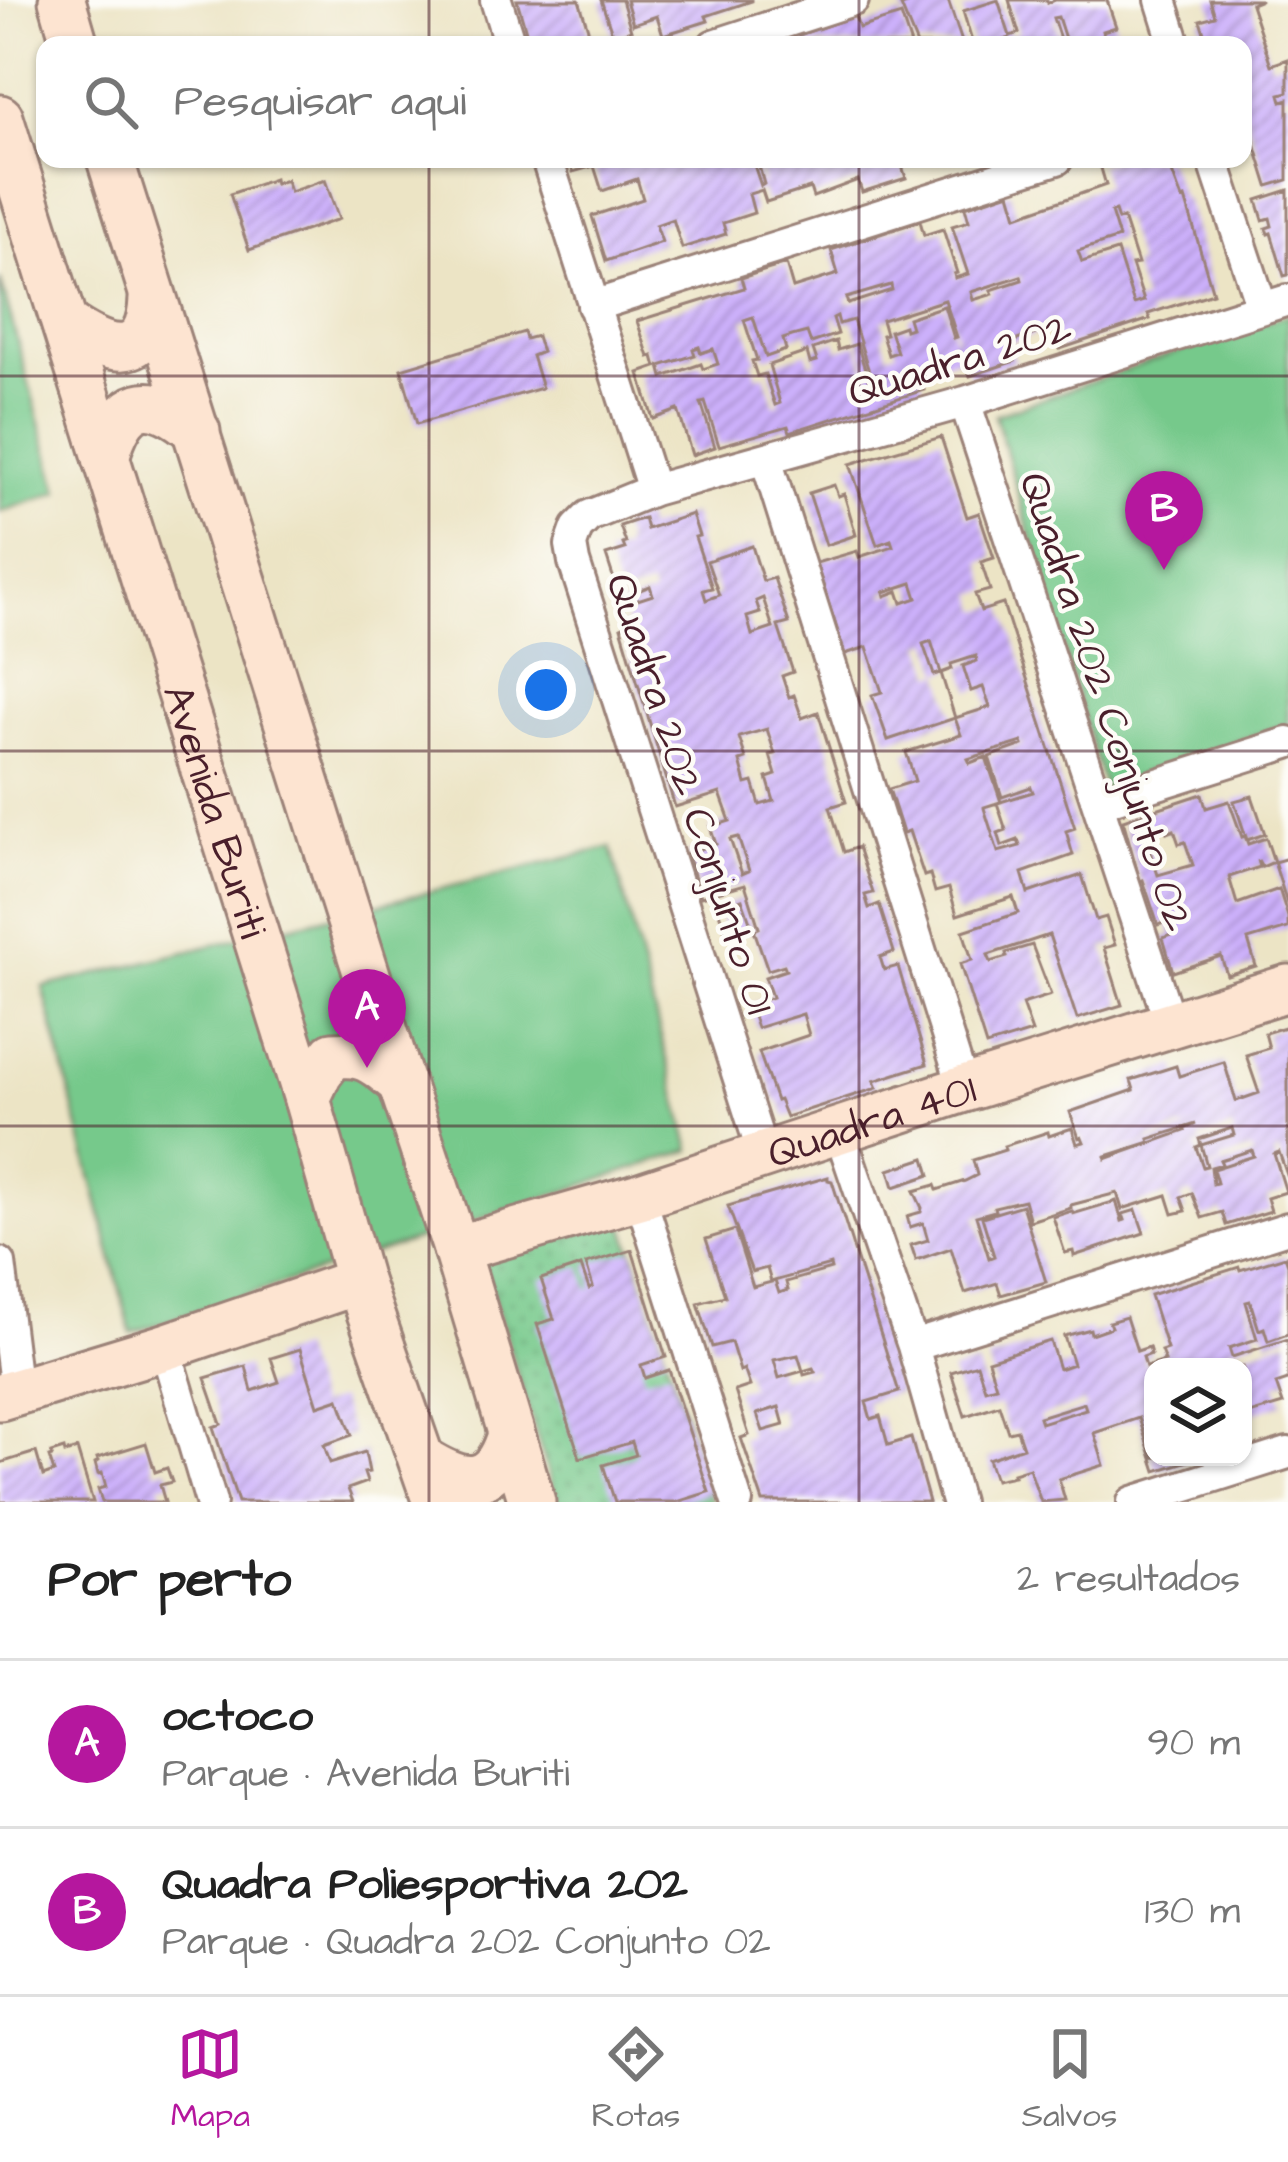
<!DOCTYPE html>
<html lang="pt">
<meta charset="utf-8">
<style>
:root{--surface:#fff;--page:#f2f2f2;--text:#222;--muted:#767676;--line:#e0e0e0;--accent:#b5179e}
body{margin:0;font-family:"Architects Daughter",sans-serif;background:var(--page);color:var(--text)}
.controls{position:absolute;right:36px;bottom:36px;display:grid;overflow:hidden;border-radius:24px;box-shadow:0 3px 9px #0004}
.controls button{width:108px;height:108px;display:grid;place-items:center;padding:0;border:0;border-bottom:3px solid var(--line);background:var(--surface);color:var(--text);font:60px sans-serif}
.you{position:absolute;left:546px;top:690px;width:42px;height:42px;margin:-30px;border:9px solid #fff;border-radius:50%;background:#1a73e8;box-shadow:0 0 0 18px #1a73e833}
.badge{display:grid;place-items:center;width:78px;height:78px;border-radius:50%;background:var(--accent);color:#fff;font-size:39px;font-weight:700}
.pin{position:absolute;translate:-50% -99px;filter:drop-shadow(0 3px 6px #0008)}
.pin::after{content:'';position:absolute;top:63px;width:42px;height:36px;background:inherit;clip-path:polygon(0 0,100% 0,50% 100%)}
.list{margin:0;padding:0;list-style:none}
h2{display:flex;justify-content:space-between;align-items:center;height:156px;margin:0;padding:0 48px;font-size:51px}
h2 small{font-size:39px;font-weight:400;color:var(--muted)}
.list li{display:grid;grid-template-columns:78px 1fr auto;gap:36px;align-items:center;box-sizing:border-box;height:168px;padding:0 48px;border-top:3px solid var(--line)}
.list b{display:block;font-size:45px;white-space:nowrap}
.list p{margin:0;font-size:39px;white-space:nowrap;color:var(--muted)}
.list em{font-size:39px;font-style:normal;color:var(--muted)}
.icon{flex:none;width:66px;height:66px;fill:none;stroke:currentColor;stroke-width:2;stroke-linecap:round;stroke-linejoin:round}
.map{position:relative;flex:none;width:1288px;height:1502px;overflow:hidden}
.search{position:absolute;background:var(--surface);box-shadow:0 3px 9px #0004;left:36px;right:36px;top:36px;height:132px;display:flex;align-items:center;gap:30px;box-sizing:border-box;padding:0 42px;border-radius:24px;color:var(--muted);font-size:45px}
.sheet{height:492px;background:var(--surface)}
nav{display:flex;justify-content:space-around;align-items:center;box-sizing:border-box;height:168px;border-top:3px solid var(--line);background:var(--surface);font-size:33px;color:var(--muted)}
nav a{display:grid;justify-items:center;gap:6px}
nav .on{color:var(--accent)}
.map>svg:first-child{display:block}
</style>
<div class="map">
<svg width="1288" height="1502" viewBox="0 0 1288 1502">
<defs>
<pattern id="grass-dots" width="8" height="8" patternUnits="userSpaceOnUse" patternTransform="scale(3)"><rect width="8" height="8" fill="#76c98b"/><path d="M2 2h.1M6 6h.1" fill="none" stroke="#68ac78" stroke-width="1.8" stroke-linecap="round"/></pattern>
<pattern id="building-hatch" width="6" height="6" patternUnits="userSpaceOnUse" patternTransform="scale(3)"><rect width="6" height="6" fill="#ccb0fb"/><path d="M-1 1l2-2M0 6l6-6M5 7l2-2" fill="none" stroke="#a88fcb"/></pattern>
</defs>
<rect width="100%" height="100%" fill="#fdfcf7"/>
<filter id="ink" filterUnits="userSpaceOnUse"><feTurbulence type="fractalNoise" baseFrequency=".00833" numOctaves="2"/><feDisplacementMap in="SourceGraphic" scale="24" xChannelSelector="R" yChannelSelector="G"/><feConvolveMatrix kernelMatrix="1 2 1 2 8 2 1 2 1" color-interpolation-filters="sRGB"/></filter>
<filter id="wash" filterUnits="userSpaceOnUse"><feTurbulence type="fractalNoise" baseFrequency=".004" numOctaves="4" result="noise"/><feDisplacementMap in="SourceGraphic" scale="48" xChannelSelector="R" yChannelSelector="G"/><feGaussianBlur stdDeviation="2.7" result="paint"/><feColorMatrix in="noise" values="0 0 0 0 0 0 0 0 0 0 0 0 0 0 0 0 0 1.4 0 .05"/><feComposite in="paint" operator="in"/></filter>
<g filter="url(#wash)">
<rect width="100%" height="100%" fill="#ece4c5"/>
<!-- grass -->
<path fill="url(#grass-dots)" stroke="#60745b" stroke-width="3" d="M623,1221L712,1502H557L482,1260Z"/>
<!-- park -->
<path fill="#76c98b" stroke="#60745b" stroke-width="3" d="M0,279L59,492L0,512Z
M1288,314V724L1104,788L995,415Z
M611,847L691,1150L131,1333L43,987Z"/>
<g id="blocks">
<!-- building -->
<path fill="url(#building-hatch)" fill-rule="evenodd" d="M517,0H579L592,42L613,36L615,45H530Z
M601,0H622L631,30L613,36Z
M626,0H752V1L706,16L708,21L663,35L657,16L633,24Z
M919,0H948L963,45H917L901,6Z
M998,0L1010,36L1019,33L1009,0H1047L1048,3L1055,0H1107L1116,27L1103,31L1107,45H1067L1058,17L1053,18L1062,45H1013L1010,38L986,45H973L963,11Z
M1210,0H1261L1251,4L1271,65L1288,59V92L1280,94L1282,101L1288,99V180L1268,186L1243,106V45H1208L1200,20L1215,16Z
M901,15L911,45H770L855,16L859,28Z
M569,159H594L596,165L615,159H752L761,186L764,184L757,159H801L802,162L810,159L921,160L902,166L906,178L862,192L858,180L813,197L810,188L766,202L762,190L749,194L754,213L723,223L726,234L682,248L673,219L656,225L662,242L606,261L592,216L643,199L637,179L602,191L594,166L573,172Z
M1119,159H1167L1182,199L1185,198L1213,293L1148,314L1150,319L1060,349L1053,328L1008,343L1015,361L970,376L963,356L918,370L924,390L790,432L788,426L719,446L705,402L701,403L715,447L692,455L678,410L653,419L639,373L659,366L656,367L653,356L649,357L637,321L744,288L741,278L786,264L793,288L838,274L831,250L920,221L924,235L943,229L957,273L954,274L955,278L968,274L952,226L969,221L965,207L1010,192L1017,216L1106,185L1100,165ZM1115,211L1118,220L1123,218L1138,264L1132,265L1144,301L1134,304L1117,251L1082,262L1078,251L1119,238L1111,212ZM1021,276L1022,280L991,290L993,294L973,300L971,292ZM891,285L892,290L848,304L846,298ZM945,300L957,337L954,338L944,306L908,318L911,328L905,330L904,326L890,331L897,352L888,355L882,335L886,334L882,320ZM837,316L839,324L853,320L872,381L869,382L857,344L838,350L836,341L813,349L817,361L810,363L807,352L769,365L780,403L775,405L765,374L757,376L752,361L757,360L744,320L753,317L766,357L786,350L783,339L792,336L807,332L811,343L838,334L833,318ZM699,347L701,353L713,349L718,364L703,369L701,364L663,377L660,366L695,355L693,349Z
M274,179L275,184L286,180L290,192L325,180L339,219L249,250L230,194Z
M1288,190V275L1284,276L1271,233L1268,234L1266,228L1272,226L1270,218L1263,220L1257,200Z
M524,332L526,339L537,336L542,352L532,356L542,388L417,424L401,369Z
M941,437L967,517L979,513L994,558L981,562L990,590L975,594L981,611L1003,604L1075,828L1066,831L1073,855L1022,873L1028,893L1082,875L1096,920L1106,917L1115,945L1104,948L1122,1005L1077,1019L1049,935L988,955L991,962L1007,957L1006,953L1032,945L1051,995L1022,1004L1032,1032L986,1046L960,964L972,960L963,931L1018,913L1013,897L957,915L949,888L935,892L930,874L924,876L909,831L903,833L889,789L915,781L906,752L961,735L955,718L990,707L983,687L971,691L963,666L977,661L976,656L951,664L952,669L941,673L955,718L888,740L872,695L882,692L867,647L845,654L816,563L857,551L859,557L893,546L891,540L877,545L850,464ZM912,583L917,598L902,603L898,591L885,596L884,592ZM931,641L941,673L934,675L923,644ZM1022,742L1023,745L989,757L1002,797L1031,787L1033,792L997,803L1006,830L998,833L1002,846L1018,840L1020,846L998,852L984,808V807L994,804L1001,802L986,757L970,763L968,759Z
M834,485L838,496L844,494L856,535L826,545L809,493Z
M692,514L699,536L695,537L712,588L703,590L706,600L719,595L707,561L752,546L763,581L774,578L789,623L778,626L793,672L782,676L789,697L794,695L802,718L818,712L846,802L830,807L844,852L858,847L873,893L865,895L869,908L879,904L894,952L880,957L884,970L898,966L927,1064L874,1081L877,1088L786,1117L779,1100L776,1101L759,1052L809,1035L803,1014L757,1028L749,1005L772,997L765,977L786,970L784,965L768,970L754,930L759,928L745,884L701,897L687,853L716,844L710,827L730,821L720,793L675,807L621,627L628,624L622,605L653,595L650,586L620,598L606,555L625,549L623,544L626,543L620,526L644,518L647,529ZM763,598L773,628L752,635L747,617L760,613L756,601ZM767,729L775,754L770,755L776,775L767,778L774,801L760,805L753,782L746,784L740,761L746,759L739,737ZM738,837L749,871L742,874L730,839Z
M1202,794L1206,808L1229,801L1242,837L1245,836L1248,844L1266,838L1274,862L1262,867L1258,860L1260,867L1229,877L1237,904L1279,889L1288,917V928L1248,940L1256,966L1227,975L1221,956L1173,972L1163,938L1172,935L1168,922L1158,925L1143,880L1140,881L1123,820ZM1164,824L1167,833L1174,830L1179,844L1185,842L1193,865L1158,875L1143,831Z
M1252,796L1265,834L1247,840L1234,801Z
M1288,858V903H1287L1274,862Z
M742,899L753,930L727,938L718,908Z
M1288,1026V1178L1279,1152L1274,1154L1286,1192L1267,1198L1271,1211L1226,1225L1222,1212L1202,1218L1192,1193L1181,1197L1186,1211L1173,1214L1167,1195L1122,1209L1117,1193L1071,1205V1208L1030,1221L1024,1200L994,1207L995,1211L976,1216L989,1258L994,1256L982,1217L1022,1205L1046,1282L1001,1295L997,1283L965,1293L951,1248L916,1260L911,1245L928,1240L923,1223L910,1227L907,1216L921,1212L922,1208L914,1191L935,1185L937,1190L965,1181L977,1175L973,1160L1005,1150L1004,1146L1048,1132L1049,1136L1072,1128L1077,1144L1084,1142L1082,1137L1079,1138L1070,1112L1134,1090L1131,1080L1176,1066L1179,1076L1224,1062L1236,1101L1259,1093L1246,1055L1269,1048L1265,1033ZM1196,1124L1184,1129L1185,1131L1106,1159V1156L1150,1142L1149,1139ZM1232,1128L1234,1135L1201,1145L1207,1166L1203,1167L1196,1147L1201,1145L1199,1139ZM1252,1150L1254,1156L1213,1169L1217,1183L1213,1184L1211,1167L1222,1164L1220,1160Z
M925,1158L930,1175L894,1187L889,1170Z
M828,1177V1180L832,1181L899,1392L866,1402L871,1419L880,1416L888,1445L911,1438L929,1502H763L741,1438L749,1435L735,1391L750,1386L744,1369L740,1371L731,1342L712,1347L698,1303L725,1296L706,1239L735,1230L753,1287L775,1281L779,1293L788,1290L786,1282L831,1269L830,1265L771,1282L767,1268L752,1272L728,1206ZM798,1355L803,1371L813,1368L815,1372L804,1375L803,1371L779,1378L774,1360ZM779,1407L784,1425L763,1431L757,1414Z
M1116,1201L1122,1221L1125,1220L1123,1214L1136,1210L1144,1233L1074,1256L1073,1251L1065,1253L1053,1217L1072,1211L1073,1214Z
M632,1250L666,1357L641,1365L645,1378L669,1370L709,1492L677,1502H615L603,1465L636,1455L632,1442L580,1458L537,1324L554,1319L541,1279L581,1266L589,1289L593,1287L586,1264Z
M1285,1256L1288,1265V1334L1268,1341L1264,1328L1259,1330L1250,1301L1246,1302L1257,1339L1229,1348L1232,1357L1288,1339V1380L1276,1384L1283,1404L1243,1416V1367H1153V1457L1198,1458L1156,1471L1139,1418L1094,1433L1104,1465L1059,1479L1065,1500L1041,1502L1029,1468L1013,1473L1014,1476L995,1480L988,1459L1023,1447L1017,1430L1008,1432L999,1405L965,1416L951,1372L977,1364L985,1389L996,1386L988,1360L1050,1341L1059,1369L1073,1364L1064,1336L1090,1329L1091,1334L1111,1327L1109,1322L1126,1317L1137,1351L1149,1347L1151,1354L1143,1357L1146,1367L1165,1361L1161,1351L1167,1349L1150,1295L1239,1267L1240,1270ZM1084,1403L1086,1409L1041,1423L1039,1417Z
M300,1349L318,1406L339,1399L352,1435L324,1445L330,1463L365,1452L369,1472L364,1473L367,1482L348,1489L353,1502H238L213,1427L221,1424L205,1378L246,1366L252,1391L279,1382L271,1358Z
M146,1443L155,1472L167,1468L172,1482L160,1485L165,1502H102L98,1489L106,1487L102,1473L98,1474L95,1463L98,1461L97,1458Z
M64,1449L65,1453L77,1449L93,1502H0V1463L36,1452L43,1476L54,1472L49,1457L52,1456L51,1453Z"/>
</g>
</g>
<g filter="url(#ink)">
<use href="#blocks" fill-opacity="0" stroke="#9b8278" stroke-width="3"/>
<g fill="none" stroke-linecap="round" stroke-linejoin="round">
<!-- street casing -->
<g stroke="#9b8278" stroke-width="36">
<path id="street" d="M496,0L510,45
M1161,0L1175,45
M714,45L853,0
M547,159L653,490
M1213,159L1262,308
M593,306L1057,159
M965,402L1171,1026
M766,459L964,1089
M1098,803L1288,743
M839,1130L913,1346L957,1502
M763,1154L574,562L571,545L577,528L589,516L653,490L965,402L1288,300
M640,1196L737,1502
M0,1263L16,1392
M913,1346L1288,1228
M165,1347L211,1502
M1133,1502L1288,1453"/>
</g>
<!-- secondary casing -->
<g stroke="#9b8278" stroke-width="51">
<g id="secondary">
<path d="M62,0L75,45"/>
<path id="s1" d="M0,118L307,1099L359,1281L436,1502"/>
<path d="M110,159L401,1083L456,1249L532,1502"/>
<path d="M66,324C107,352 149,366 152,299"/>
<path d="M106,458C122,398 149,390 197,431"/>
<path d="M307,1099L319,1073L333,1055C368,1052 375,1063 401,1083"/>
<path id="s2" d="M456,1249L640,1196L964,1089L1288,988"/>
<path d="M0,1397L165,1347L359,1281"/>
<path d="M423,1460C466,1487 494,1489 511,1435"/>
</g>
</g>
<!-- street -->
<use href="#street" stroke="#fff" stroke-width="30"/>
<!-- secondary -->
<use href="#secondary" stroke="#fde4d1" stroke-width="45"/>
</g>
</g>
<!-- grid -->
<path fill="none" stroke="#4a1f2b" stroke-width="3" stroke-opacity="0.55" d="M429,0V45M859,0V45M429,159V1502M859,159V1502M0,376H1288M0,751H1288M0,1126H1288"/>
<g text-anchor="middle" stroke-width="9" stroke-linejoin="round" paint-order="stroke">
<!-- street labels -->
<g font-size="42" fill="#4a1f2b" stroke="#fdfcf7">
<text transform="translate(959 358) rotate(-17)" y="15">Quadra 202</text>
<text transform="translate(1108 701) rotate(72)" y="15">Quadra 202 Conjunto 02</text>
<text transform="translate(692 793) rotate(72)" y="15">Quadra 202 Conjunto 01</text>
<text dy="15" stroke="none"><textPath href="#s1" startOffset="726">Avenida Buriti</textPath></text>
<text dy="15" stroke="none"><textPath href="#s2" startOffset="435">Quadra 401</textPath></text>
</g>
</g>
</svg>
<div class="controls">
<button><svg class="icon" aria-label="layers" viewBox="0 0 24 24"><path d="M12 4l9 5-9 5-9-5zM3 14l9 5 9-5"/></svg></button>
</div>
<div class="you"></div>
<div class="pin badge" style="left:367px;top:1068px">A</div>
<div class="pin badge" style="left:1164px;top:570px">B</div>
<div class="search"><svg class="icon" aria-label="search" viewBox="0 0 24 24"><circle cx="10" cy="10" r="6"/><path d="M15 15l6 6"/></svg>Pesquisar aqui</div>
</div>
<section class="sheet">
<h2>Por perto<small>2 resultados</small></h2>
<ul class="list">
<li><span class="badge">A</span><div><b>octoco</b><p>Parque · Avenida Buriti</p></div><em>90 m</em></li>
<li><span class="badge">B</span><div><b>Quadra Poliesportiva 202</b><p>Parque · Quadra 202 Conjunto 02</p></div><em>130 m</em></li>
</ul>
</section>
<nav>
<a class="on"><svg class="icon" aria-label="map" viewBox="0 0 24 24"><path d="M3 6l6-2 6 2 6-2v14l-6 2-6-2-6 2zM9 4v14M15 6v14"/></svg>Mapa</a>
<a><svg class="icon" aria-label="directions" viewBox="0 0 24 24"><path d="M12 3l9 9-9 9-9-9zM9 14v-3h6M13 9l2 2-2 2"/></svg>Rotas</a>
<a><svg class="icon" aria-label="saved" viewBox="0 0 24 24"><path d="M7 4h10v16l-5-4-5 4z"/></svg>Salvos</a>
</nav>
